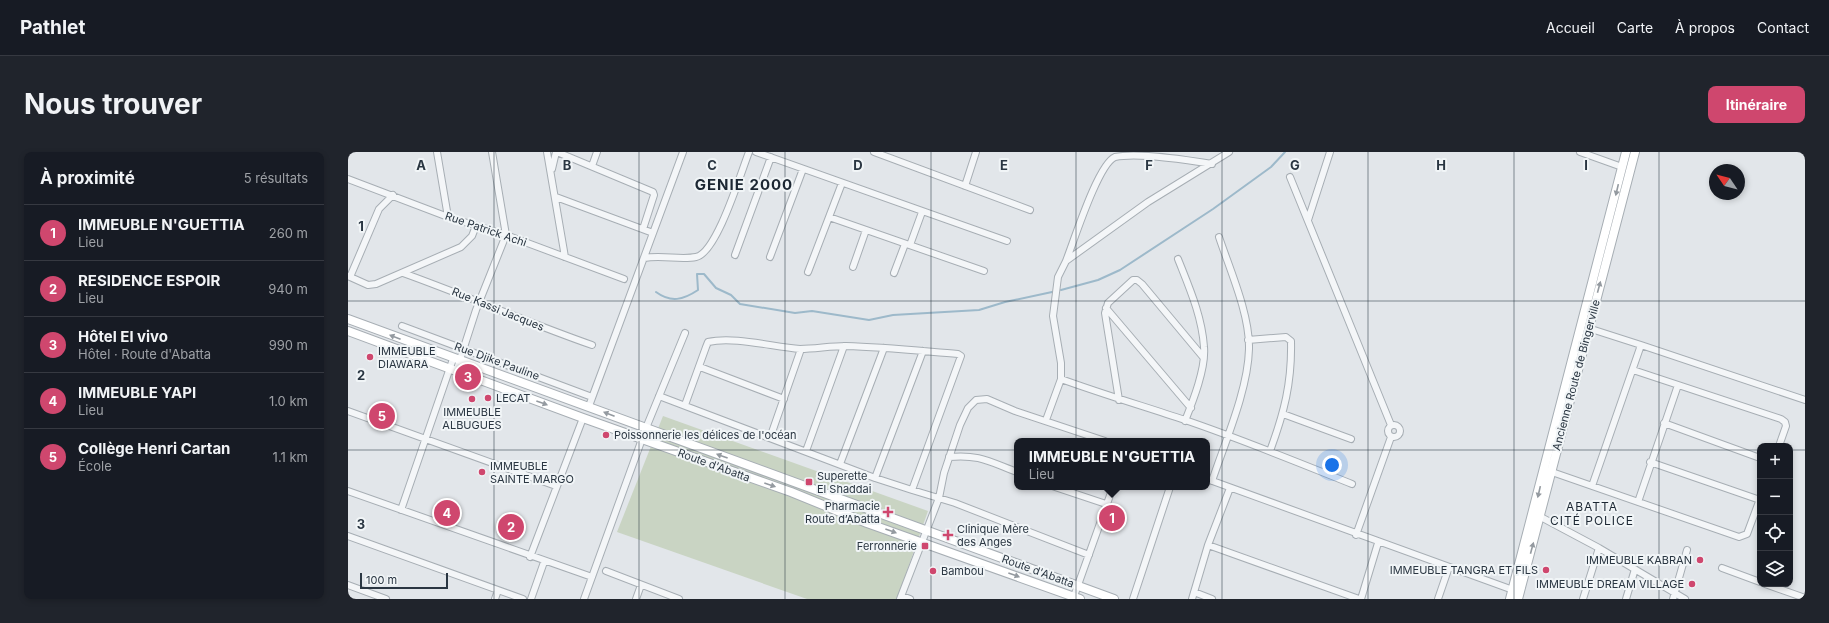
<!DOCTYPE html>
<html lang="fr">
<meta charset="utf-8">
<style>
:root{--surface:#171b24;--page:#20242c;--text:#f1f3f6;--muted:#9ea1a6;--line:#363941;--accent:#cf476e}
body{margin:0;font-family:Inter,sans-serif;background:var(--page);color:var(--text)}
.controls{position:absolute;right:12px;bottom:12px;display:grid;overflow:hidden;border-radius:8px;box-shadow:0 2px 6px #0003}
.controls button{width:36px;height:36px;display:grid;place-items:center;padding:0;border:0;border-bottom:1px solid var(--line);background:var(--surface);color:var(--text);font:20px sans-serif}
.compass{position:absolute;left:1361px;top:12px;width:36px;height:36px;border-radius:50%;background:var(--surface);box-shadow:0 2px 6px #0003;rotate:305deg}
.scale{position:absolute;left:12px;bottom:10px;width:88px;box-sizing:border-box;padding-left:4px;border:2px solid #2a3642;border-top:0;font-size:11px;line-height:14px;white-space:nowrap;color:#2a3642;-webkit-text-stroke:3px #f1f5f7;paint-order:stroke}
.you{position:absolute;left:984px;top:313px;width:14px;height:14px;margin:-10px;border:3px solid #fff;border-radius:50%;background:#1a73e8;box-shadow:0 0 0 6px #1a73e833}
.badge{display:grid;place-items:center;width:26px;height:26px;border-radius:50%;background:var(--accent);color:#fff;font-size:13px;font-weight:700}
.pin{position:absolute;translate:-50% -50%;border:2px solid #fff;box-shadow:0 1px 4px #0006}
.popup{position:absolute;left:666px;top:286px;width:196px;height:52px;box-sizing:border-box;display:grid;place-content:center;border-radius:8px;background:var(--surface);filter:drop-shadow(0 1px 3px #0005);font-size:13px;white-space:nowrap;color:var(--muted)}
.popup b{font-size:15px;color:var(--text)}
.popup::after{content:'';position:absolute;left:50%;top:100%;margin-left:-8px;border:8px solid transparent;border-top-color:var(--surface)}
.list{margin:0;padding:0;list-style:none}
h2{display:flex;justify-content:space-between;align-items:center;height:52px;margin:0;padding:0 16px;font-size:17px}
h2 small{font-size:13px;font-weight:400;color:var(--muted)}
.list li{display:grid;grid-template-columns:26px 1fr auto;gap:12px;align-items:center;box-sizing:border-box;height:56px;padding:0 16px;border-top:1px solid var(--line)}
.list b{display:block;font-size:15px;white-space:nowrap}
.list p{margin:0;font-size:13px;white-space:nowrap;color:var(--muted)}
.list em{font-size:13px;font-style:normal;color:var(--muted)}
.icon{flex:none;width:22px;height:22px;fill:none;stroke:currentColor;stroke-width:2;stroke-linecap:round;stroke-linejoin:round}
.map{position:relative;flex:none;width:1457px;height:447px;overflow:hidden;border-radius:8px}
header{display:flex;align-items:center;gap:24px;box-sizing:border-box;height:56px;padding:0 20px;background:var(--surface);border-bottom:1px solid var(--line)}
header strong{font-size:19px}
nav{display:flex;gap:22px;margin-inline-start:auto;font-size:14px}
.intro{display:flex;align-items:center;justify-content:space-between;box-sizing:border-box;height:96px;padding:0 24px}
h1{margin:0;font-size:28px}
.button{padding:10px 18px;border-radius:8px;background:var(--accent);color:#fff;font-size:14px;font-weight:700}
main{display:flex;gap:24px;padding:0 24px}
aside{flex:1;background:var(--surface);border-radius:8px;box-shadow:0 2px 6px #0003}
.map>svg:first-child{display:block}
</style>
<header>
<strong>Pathlet</strong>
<nav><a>Accueil</a><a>Carte</a><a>À propos</a><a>Contact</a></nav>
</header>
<div class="intro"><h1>Nous trouver</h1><a class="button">Itinéraire</a></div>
<main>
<aside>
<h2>À proximité<small>5 résultats</small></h2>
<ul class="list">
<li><span class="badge">1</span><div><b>IMMEUBLE N'GUETTIA</b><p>Lieu</p></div><em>260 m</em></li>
<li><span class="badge">2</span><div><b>RESIDENCE ESPOIR</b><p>Lieu</p></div><em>940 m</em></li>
<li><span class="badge">3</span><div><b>Hôtel El vivo</b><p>Hôtel · Route d'Abatta</p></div><em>990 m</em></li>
<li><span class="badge">4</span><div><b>IMMEUBLE YAPI</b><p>Lieu</p></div><em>1.0 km</em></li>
<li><span class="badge">5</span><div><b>Collège Henri Cartan</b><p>École</p></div><em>1.1 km</em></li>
</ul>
</aside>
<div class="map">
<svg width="1457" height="447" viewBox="0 0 1457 447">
<rect width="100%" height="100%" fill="#e2e6ea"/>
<!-- green -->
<path fill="#c9d4c3" d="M315,264L580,359L549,447H459L269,380Z"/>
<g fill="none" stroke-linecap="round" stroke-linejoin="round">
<!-- stream -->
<path stroke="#9db9ca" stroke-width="2" d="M713,138L750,128L772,118L865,57L923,15L937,0
M308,140C323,151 335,148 350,138L349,122H356L368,136L383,143L392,152L447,161L464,159L521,168L545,163L631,158L657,150L704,140"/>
<!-- street casing -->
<g stroke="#a7aeb4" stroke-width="8">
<path id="street" d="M89,0L100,65
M199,0L217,105
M209,0L305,40L306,43L295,77
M408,0L659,89
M526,0L682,58
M1232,0L1274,15
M244,14L249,0
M204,17L208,0
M942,25L1043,273
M0,27L100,65L158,83L276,127
M617,34L628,0
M208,45L305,81
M481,65L636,119
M960,68L982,0
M562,93L574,60
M387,103L423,5
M422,105L455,17
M296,106C314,103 333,108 348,105C369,101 393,20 401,0
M830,107C841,135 854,164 856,195C858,216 845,249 837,269
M718,109C726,89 750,12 767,5C789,0 840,8 864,12
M505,115L518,78
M460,120L494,31
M55,121C119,144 181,171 244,193
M546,121L557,92
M0,124L20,133L28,132L113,95L124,84L128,74
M2,125L31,57L45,43
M758,156L843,256
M54,174L244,245
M1240,176L1293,193L1244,334
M900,188L938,185L943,189C944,231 936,261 922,299
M1293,193L1457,248
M352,215L436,247
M1285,218L1433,267L1437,270L1438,274L1431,294
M108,220L128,158L158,83L144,0
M713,227C754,242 795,254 837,268C893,287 949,310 1004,332
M311,244L527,326L564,338L613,204L610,202C573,199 535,195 498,194C482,194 467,197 452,197C425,195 386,184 360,190L358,195L337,253
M771,248L757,161L760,151L785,128H789L794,132L855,205
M241,254L335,0
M0,259L208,334
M935,262L1003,287
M698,268L713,227V211L705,164L710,125L718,109L800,50L881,0
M1316,271L1412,306
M1040 279a6 6 0 1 1 12 0a6 6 0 1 1-12 0Z
M422,286L453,197
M458,299L496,194
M601,305C631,302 642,310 669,320
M1302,310L1412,348
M492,312L536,196
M1201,319L1391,385L1399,382L1412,347
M527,326L575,199
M859,327L1165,438
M864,329C877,290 900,238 901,197C902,163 882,118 871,85
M707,335L758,352
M564,338L607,351L741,403
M0,339L244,425
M1290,350L1330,233
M53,358L105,207
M1189,363L1251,396L1337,447
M1008,383L1043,285
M0,384L175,447
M860,393L882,336
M182,405L235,266
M1374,416L1412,430
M258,419L331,447
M1417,432L1457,446
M0,433L38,447
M846,440L864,447
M554,444L562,447
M147,447L150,438
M183,447L196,410
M236,447L298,276L337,181
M288,447L293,433
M552,447L591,346L596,321L612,273L620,256L628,248L639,247L667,259L757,289
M725,447L765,335
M785,447L822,335
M844,447L860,393L1011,447
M1013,447L1030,391
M1090,447L1101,415
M1235,447L1251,396
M1278,447L1287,417
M1325,447L1339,398"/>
</g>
<!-- secondary casing -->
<g stroke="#a7aeb4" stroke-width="10">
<path id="secondary" d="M0,167L766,447
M0,179L235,266L443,340L519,371L732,447
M1162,447L1278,0
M1170,447L1287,0"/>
</g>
<!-- street -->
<use href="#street" stroke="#f4f6f8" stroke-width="6"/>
<!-- secondary -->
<use href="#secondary" stroke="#fff" stroke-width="8"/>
</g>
<!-- one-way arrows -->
<defs><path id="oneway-solid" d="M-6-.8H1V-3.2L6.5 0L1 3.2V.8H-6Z"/></defs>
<g fill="#949aa0">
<use href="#oneway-solid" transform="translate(1269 38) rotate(103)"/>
<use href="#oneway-solid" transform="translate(1251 135) rotate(-75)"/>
<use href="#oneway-solid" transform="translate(47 185) rotate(-159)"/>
<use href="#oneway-solid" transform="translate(194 251) rotate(20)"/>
<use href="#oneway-solid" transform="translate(261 262) rotate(-159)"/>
<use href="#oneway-solid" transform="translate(374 304) rotate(-160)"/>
<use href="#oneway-solid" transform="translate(422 333) rotate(19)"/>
<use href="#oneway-solid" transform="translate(1191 340) rotate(103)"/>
<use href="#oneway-solid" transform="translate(543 379) rotate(20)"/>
<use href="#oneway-solid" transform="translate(1184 396) rotate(-75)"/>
<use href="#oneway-solid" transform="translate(666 423) rotate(20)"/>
</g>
<!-- grid -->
<path fill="none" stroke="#2a3642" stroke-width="1" stroke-opacity="0.55" d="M146,0V447M291,0V447M437,0V447M583,0V447M728,0V447M874,0V447M1020,0V447M1166,0V447M1311,0V447M0,149H1457M0,298H1412M1442,298H1457"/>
<!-- markers -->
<g fill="#cf476e" stroke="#f1f5f7" stroke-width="1.5">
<circle cx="22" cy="205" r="4"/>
<circle cx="140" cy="246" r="4"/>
<circle cx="124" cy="247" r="4"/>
<circle cx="258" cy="283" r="4"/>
<circle cx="134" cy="320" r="4"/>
<rect x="457" y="326" width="8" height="8" rx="2"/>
<path d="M538 354h4v4h4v4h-4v4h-4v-4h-4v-4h4z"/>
<path d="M598 377h4v4h4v4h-4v4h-4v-4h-4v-4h4z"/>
<rect x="573" y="390" width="8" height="8" rx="2"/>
<circle cx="1352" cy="408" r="4"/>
<circle cx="1198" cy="418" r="4"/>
<circle cx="585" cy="419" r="4"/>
<circle cx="1344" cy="432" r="4"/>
</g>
<g text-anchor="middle" stroke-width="4" stroke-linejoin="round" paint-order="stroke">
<!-- street labels -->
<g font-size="11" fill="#2a3642" stroke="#f1f5f7">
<text transform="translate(138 77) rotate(19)" y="4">Rue Patrick Achi</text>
<text transform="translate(150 157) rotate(22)" y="4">Rue Kassi Jacques</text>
<text transform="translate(149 209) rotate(20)" y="4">Rue Djike Pauline</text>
<text transform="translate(1228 223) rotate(-75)" y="4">Ancienne Route de Bingerville</text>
<text transform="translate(366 313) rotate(20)" y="4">Route d'Abatta</text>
<text transform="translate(690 419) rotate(20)" y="4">Route d'Abatta</text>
</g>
<!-- poi labels -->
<g font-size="11" fill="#2a3642" stroke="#f1f5f7" text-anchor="start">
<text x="30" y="203">IMMEUBLE<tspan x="30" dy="13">DIAWARA</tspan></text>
<text x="148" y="250">LECAT</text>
<text x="124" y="264" text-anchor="middle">IMMEUBLE<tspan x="124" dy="13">ALBUGUES</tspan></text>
<text x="266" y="287">Poissonnerie les délices de l'océan</text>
<text x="142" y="318">IMMEUBLE<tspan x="142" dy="13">SAINTE MARGO</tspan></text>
<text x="469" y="328">Superette<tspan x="469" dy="13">El Shaddai</tspan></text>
<text x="532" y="358" text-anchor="end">Pharmacie<tspan x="532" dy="13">Route d’Abatta</tspan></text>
<text x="609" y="381">Clinique Mère<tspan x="609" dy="13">des Anges</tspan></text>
<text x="569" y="398" text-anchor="end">Ferronnerie</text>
<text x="1344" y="412" text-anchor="end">IMMEUBLE KABRAN</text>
<text x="1190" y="422" text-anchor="end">IMMEUBLE TANGRA ET FILS</text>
<text x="593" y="423">Bambou</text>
<text x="1336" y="436" text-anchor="end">IMMEUBLE DREAM VILLAGE</text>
</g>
<!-- neighbourhood labels -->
<g font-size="12" letter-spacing="1" fill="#1c2733" stroke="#f1f5f7">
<text x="1244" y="359">ABATTA<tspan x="1244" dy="14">CITÉ POLICE</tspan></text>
</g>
<!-- district labels -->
<g font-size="15" font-weight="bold" letter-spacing="1" fill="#1c2733" stroke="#f1f5f7">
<text x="396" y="38">GENIE 2000</text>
</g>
</g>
<g font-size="13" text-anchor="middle" font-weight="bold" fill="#2a3642" stroke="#f1f5f7" stroke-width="4" stroke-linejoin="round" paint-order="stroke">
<text x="73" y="18">A</text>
<text x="219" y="18">B</text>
<text x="364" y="18">C</text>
<text x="510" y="18">D</text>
<text x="656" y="18">E</text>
<text x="801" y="18">F</text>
<text x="947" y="18">G</text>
<text x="1093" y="18">H</text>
<text x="1238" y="18">I</text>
<text x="13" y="79">1</text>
<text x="13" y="228">2</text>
<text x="13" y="377">3</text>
</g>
</svg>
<div class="controls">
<button>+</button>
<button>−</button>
<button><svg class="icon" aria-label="locate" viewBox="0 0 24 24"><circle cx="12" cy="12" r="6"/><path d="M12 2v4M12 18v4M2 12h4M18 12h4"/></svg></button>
<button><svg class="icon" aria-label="layers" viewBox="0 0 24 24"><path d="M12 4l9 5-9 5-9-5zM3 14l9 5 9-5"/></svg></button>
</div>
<svg class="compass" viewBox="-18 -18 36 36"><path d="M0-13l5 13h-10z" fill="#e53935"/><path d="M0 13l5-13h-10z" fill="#9ea1a6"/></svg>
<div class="scale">100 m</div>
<div class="you"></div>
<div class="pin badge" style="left:764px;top:366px">1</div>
<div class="popup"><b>IMMEUBLE N'GUETTIA</b>Lieu</div>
<div class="pin badge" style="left:163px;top:375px">2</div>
<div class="pin badge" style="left:120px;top:225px">3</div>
<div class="pin badge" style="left:99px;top:361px">4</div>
<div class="pin badge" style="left:34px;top:264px">5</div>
</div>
</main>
